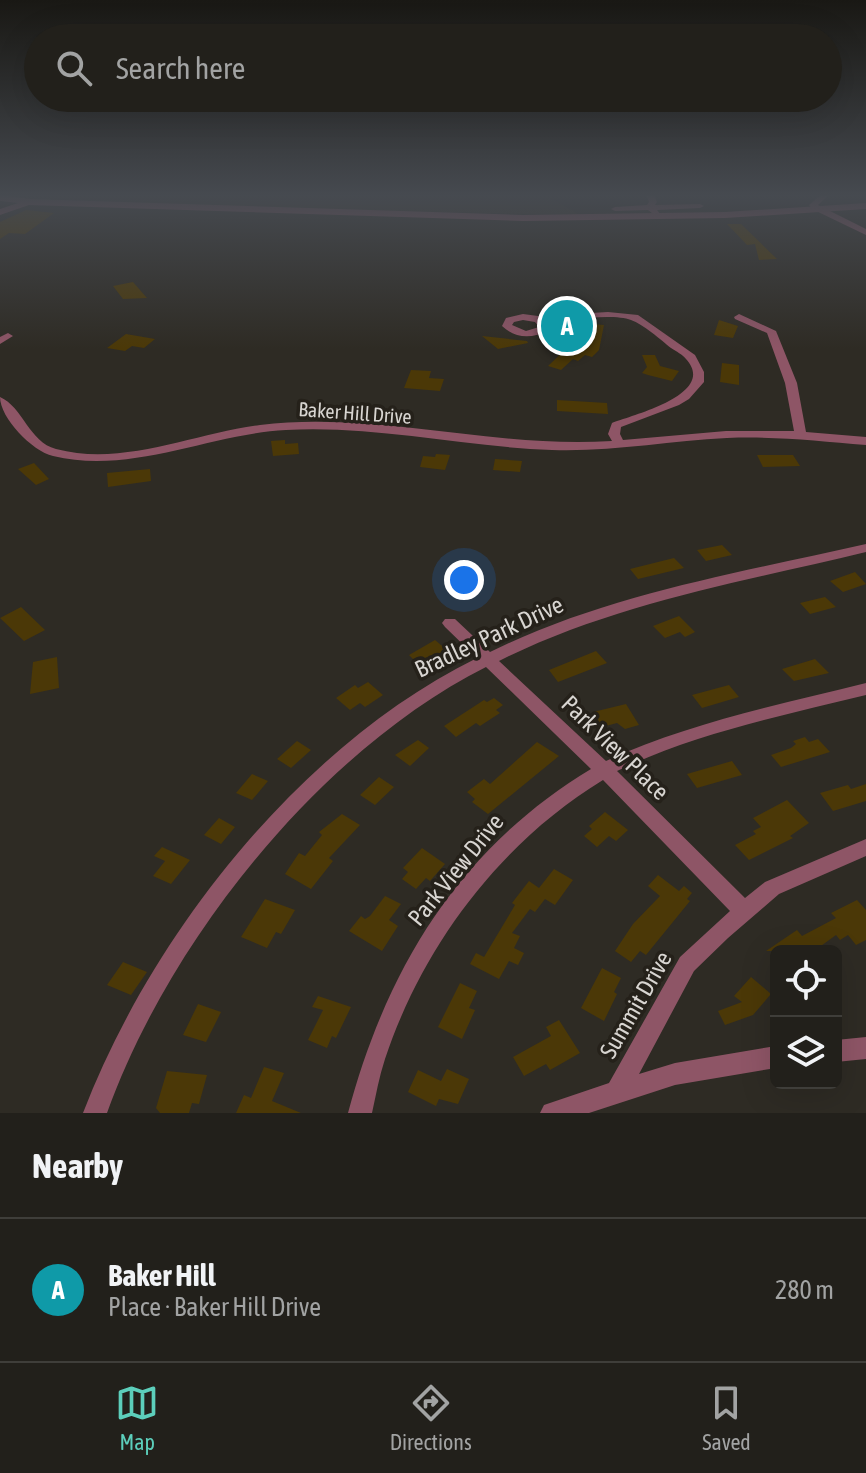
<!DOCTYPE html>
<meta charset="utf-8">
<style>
:root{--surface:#22201b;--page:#2e2d28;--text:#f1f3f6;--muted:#a2a3a3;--line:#3f3e3a;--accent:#5ccebb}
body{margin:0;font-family:"Asap Condensed",sans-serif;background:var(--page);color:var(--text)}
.controls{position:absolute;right:24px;bottom:24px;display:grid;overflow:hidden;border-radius:12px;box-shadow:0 8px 32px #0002}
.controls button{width:72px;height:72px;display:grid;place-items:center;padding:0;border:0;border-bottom:2px solid var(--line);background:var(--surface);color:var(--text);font:40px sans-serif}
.you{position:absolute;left:464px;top:580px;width:28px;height:28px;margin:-20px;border:6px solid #fff;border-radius:50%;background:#1a73e8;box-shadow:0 0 0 12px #1a73e833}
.badge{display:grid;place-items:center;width:52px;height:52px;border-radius:50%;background:var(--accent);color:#fff;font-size:26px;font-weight:700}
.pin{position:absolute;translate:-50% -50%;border:4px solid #fff;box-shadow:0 2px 8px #0006}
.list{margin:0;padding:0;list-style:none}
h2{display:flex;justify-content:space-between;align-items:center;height:104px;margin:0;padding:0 32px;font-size:34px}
h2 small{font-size:26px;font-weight:400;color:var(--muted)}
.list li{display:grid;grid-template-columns:52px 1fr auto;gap:24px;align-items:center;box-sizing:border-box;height:144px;padding:0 32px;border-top:2px solid var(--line)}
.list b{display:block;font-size:30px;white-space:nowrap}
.list p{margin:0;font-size:26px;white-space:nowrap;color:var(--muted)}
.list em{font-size:26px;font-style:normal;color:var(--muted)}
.icon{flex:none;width:44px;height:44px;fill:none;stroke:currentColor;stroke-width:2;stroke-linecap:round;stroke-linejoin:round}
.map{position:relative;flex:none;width:866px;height:1113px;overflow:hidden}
.search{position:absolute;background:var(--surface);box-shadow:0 8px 32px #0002;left:24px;right:24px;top:24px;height:88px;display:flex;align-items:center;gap:20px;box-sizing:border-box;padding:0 28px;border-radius:44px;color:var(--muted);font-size:30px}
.sheet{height:248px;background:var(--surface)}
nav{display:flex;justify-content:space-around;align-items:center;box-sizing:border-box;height:112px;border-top:2px solid var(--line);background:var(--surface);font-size:22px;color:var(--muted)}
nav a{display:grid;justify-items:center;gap:4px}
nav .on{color:var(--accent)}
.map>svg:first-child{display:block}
</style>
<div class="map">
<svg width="866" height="1113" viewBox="0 0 866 1113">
<rect width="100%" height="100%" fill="#2e2b24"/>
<!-- built -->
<path fill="#373124" d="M78,194H544L580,215L299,209L42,199Z"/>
<!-- building -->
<path fill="#4b3807" d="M26,210L54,213L25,234L9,233L0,239V222Z
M727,224H741L777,259L759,260L755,244L747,245Z
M133,282L147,298L123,299L113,286Z
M719,320L738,326L733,338L714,335Z
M592,324L604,325L599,350L592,357L585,355L578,361L573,359L561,370L548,366Z
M126,334L155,339L144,348L132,346L125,351L107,348Z
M482,336L527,341L528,343L498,349Z
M642,355H655L660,366L679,371L672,381L648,375L642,373L647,367Z
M722,363L739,365V385L720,382Z
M411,370L431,371L429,378L444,379L440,391L404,388Z
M557,400L607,403L608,414L557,411Z
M285,440V444L298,443L299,454L273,456L271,441Z
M436,454L450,455L445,470L420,467L423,456L435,457Z
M757,455H793L800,466L763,467Z
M495,459L522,461L520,472L493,470Z
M34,463L49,479L36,485L18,469Z
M150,469L151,481L108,487L107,473Z
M722,545L732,555L706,561L697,550Z
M674,558L684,568L638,579L630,569Z
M855,572L866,584L843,592L830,581Z
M825,597L836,607L810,614L800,603Z
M21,607L45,630L24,641L0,618Z
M679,616L695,632L685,637L680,632L665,638L653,626Z
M435,640L447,650L422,668L409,655Z
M596,651L607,663L558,682L549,670Z
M57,657L59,688L30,694L33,662Z
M815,659L829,673L794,681L782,669Z
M368,682L383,695L365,707L360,703L350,710L336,698L355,685L358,688Z
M729,685L739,697L702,708L692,695Z
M494,698L503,705L496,710L500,713L480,726L476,723L456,737L444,726L484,700L487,702Z
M626,704L639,725L625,729L617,723L602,727L593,712Z
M805,737L809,742L818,739L830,752L781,767L771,755L791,748L796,744L793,741Z
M418,740L429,748L410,766L395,755Z
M297,741L311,750L291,768L277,759Z
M537,742L559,756L488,814L472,802L475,799L467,792L484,779L490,784Z
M732,761L742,775L697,788L687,774Z
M252,774L268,781L252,800L236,793Z
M379,777L394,787L375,805L360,795Z
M866,784V801L833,811L820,793L848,785L851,789Z
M787,800L809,823L790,836L793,838L749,860L735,845L756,834L753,831L761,827L753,818Z
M605,812L628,830L616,841L609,836L597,847L584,836L592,829L589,826Z
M342,814L360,825L329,858L333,861L311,889L285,874L299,853L305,856L322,835L319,832Z
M219,818L235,827L221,844L204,835Z
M162,847L190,860L171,884L153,876L165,861L154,856Z
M422,848L445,864L430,881L426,878L416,889L402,879L408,872L403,868Z
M554,869L573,880L555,905L545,899L535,912L530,909L512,933L520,936L514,948L524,953L518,965L509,961L499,979L470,964L476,953L484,957L515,905L512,903L529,881L539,888Z
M658,875L679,891L684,886L692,893L687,899L690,901L646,955L640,951L631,962L615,951L633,924L660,896L648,886Z
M385,896L401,904L389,920L398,926L382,951L349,931L361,916L365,919L370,916Z
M265,899L295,910L281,934L276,932L267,948L241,937Z
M857,900L866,910V940L856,945L848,935L840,940L836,935L814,951H766L797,930L802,936L836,918L831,913Z
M123,962L147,972L131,995L107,985Z
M602,968L621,978L614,992L617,994L604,1021L581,1008Z
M751,977L771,994L753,1015L725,1025L718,1011L742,1002L734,996Z
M460,983L477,991L469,1008L475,1010L462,1039L438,1027Z
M318,996L351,1007L336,1038L332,1036L327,1048L308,1040L323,1010L312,1007Z
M198,1004L221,1012L206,1042L183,1035Z
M559,1020L580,1053L550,1070L546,1064L524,1076L513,1057L551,1036L546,1027Z
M264,1067L284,1073L272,1101L301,1113H236L244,1095L251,1098Z
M447,1069L469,1079L458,1104L439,1099L436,1106L408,1092L418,1070L441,1081Z
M167,1071L207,1075L199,1104L192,1103L189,1113H160L156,1108Z"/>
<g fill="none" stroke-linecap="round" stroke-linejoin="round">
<!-- minor -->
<path fill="#8e5566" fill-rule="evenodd" d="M646,194H654L657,202L655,205L700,204L704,206L700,208L657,210L660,214L656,216L648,210L615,211L611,209L615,207L647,205L649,202Z
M822,194H830L818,205L866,229V235L812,209L809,205Z
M608,312L638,315L695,355L704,372V382L689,399L679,405L621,427L620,434L623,440L726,431H794L785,383L767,333L735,319L734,317L739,314L776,331L797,383L806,432L866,437V445C819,441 774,436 727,438C668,441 611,452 552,450C464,447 375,425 286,430C209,434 131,475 53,456C32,451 0,418 0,397C23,407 29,442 56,449C124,467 194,433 260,425C377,411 494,449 612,441L608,434L612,423C633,415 718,394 686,359C683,355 676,351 671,348C661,340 643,324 631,320C613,313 566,320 545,322L550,328L549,330C532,339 516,339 502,326L506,318L523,314L538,316ZM523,320L535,322L539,327L526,331L512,325L514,322Z
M8,333L13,336L0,344V337Z
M866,544V552C742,582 615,603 499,661L606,761C689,723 777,705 866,683V695C781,716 696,733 617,771L745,898L765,882L866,839V856L779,894L728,938L694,971L639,1074L675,1063L776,1046V1068L675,1085L589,1113H540L544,1105L609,1083L680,957L730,911L603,780C500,843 423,945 385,1059C379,1077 376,1095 372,1113H348C387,967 460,848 591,769L486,667C321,750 169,940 107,1113H83C152,933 302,744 477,658L445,627L442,623L445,619H455L490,652C608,594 739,573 866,544Z
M866,1037V1059L836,1062V1040Z"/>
<!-- tertiary -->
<path fill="#8e5566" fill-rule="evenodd" d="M0,195L31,199L523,215L725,212L866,203V209L725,218L523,221L29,205L0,215V209L18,203L0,201Z"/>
</g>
<!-- sky -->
<linearGradient id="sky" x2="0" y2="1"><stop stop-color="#191814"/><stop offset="0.56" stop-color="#464a50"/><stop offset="1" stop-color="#464a50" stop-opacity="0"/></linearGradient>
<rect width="866" height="349" fill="url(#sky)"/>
<g text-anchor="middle" stroke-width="7" stroke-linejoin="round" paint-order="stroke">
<!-- street labels -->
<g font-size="20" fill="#d8d5d1" stroke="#25211a">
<text transform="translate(355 413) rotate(4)" y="7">Baker Hill Drive</text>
</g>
<!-- near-street labels -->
<g font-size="24" fill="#d8d5d1" stroke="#25211a">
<text transform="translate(489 637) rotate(-25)" y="8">Bradley Park Drive</text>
<text transform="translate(615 748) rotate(44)" y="8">Park View Place</text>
<text transform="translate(456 870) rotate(-51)" y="8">Park View Drive</text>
<text transform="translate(636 1005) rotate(-60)" y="8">Summit Drive</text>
</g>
</g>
</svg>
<div class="controls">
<button><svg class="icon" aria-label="locate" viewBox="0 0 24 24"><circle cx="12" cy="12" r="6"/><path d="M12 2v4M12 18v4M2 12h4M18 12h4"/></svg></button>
<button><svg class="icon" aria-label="layers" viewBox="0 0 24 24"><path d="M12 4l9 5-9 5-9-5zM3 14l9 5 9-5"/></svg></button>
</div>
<div class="you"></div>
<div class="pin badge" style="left:567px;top:326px;background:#0f9aa8">A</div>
<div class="search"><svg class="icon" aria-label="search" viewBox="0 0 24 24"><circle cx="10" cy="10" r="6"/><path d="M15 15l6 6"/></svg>Search here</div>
</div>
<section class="sheet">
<h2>Nearby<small></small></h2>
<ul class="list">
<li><span class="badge" style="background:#0f9aa8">A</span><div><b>Baker Hill</b><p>Place · Baker Hill Drive</p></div><em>280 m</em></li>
</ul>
</section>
<nav>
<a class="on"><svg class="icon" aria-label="map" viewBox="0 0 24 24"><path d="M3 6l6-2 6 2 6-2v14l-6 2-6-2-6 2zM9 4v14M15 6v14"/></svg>Map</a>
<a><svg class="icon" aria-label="directions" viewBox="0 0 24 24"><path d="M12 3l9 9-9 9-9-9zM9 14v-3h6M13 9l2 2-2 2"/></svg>Directions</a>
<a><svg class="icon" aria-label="saved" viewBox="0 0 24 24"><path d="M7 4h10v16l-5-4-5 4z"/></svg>Saved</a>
</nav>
